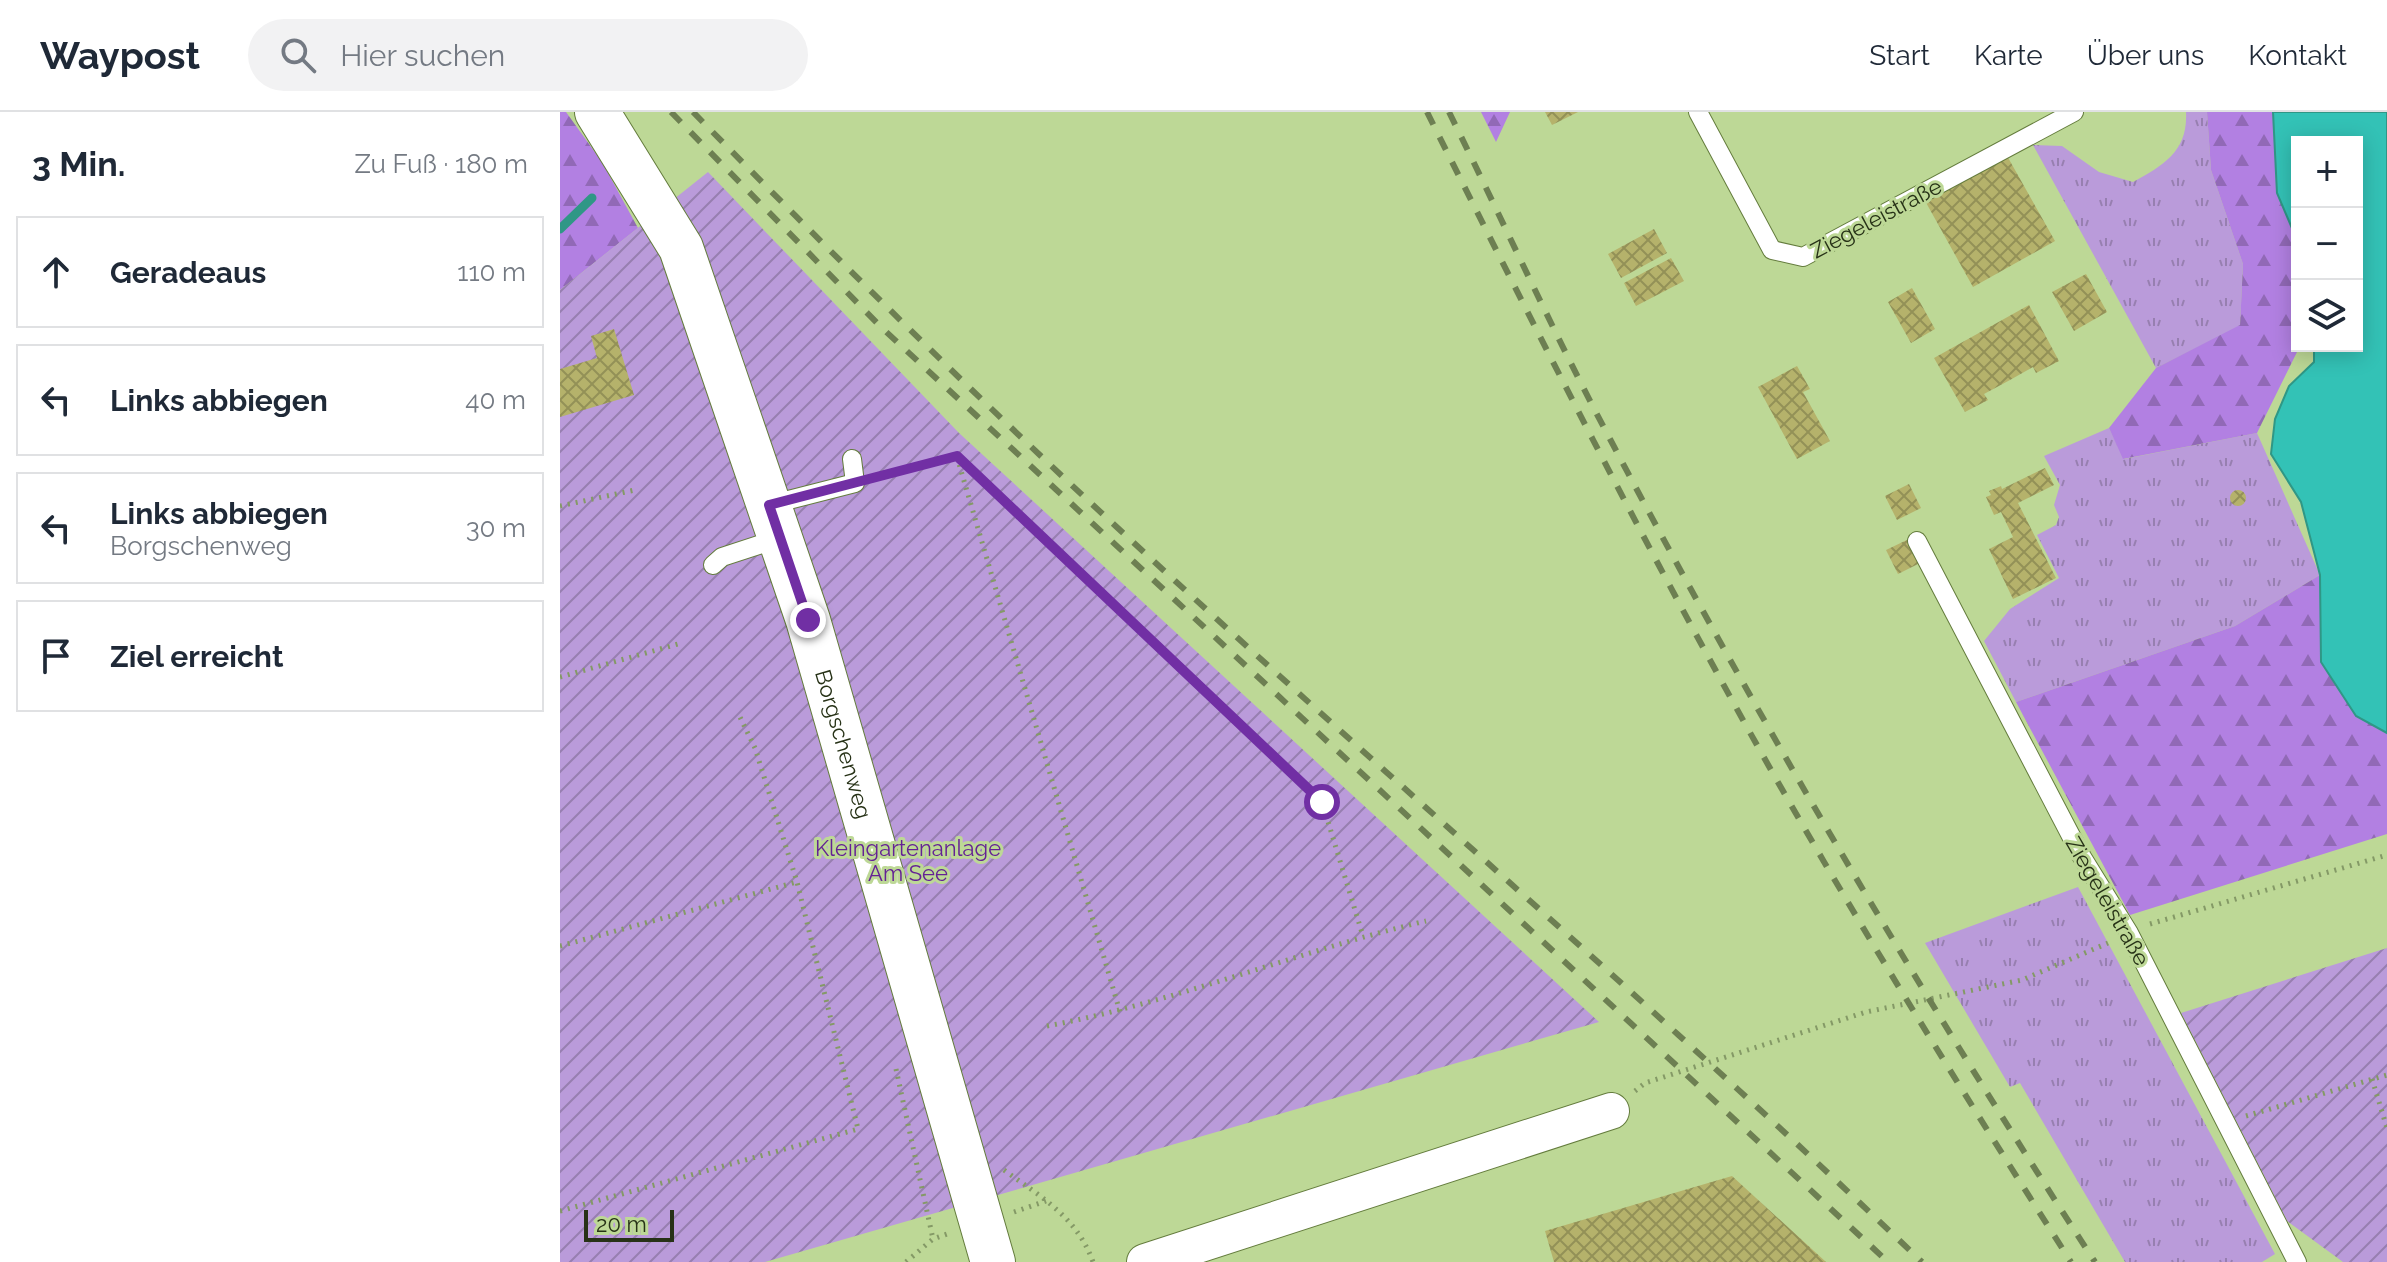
<!DOCTYPE html>
<html lang="de">
<meta charset="utf-8">
<style>
:root{--surface:#fff;--page:#f2f2f3;--text:#1f2937;--muted:#747a83;--line:#e0e1e3}
body{margin:0;font-family:Raleway,sans-serif;background:var(--page);color:var(--text)}
.controls{position:absolute;right:24px;top:24px;display:grid;overflow:hidden;border-radius:0px;box-shadow:0 4px 20px #0003}
.controls button{width:72px;height:72px;display:grid;place-items:center;padding:0;border:0;border-bottom:2px solid var(--line);background:var(--surface);color:var(--text);font:40px sans-serif}
.scale{position:absolute;left:24px;bottom:20px;width:90px;box-sizing:border-box;padding-left:8px;border:4px solid #273217;border-top:0;font-size:22px;line-height:28px;white-space:nowrap;color:#273217;-webkit-text-stroke:6px #bdd896;paint-order:stroke}
.stop{position:absolute;width:24px;height:24px;margin:-18px;border:6px solid #712fa4;border-radius:50%;background:#fff}
.stop.end{background:#712fa4;border-color:#fff;box-shadow:0 2px 8px #0008}
.list{margin:0;padding:0;list-style:none}
h2{display:flex;justify-content:space-between;align-items:center;height:104px;margin:0;padding:0 32px;font-size:34px}
h2 small{font-size:26px;font-weight:400;color:var(--muted)}
.list li{display:grid;grid-template-columns:52px 1fr auto;gap:24px;align-items:center;box-sizing:border-box;height:112px;margin:0 16px 16px;padding:0 16px;border:2px solid var(--line);border-radius:0px}
.list b{display:block;font-size:30px;white-space:nowrap}
.list p{margin:0;font-size:26px;white-space:nowrap;color:var(--muted)}
.list em{font-size:26px;font-style:normal;color:var(--muted)}
.icon{flex:none;width:44px;height:44px;fill:none;stroke:currentColor;stroke-width:2;stroke-linecap:round;stroke-linejoin:round}
.map{position:relative;flex:none;width:1827px;height:1150px;overflow:hidden}
header{display:flex;align-items:center;gap:48px;box-sizing:border-box;height:112px;padding:0 40px;background:var(--surface);border-bottom:2px solid var(--line)}
header strong{font-size:38px}
nav{display:flex;gap:44px;margin-inline-start:auto;font-size:28px}
.search{width:560px;height:72px;background:var(--page);display:flex;align-items:center;gap:20px;box-sizing:border-box;padding:0 28px;border-radius:44px;color:var(--muted);font-size:30px}
main{display:flex}
aside{flex:1;background:var(--surface)}
.map>svg:first-child{display:block}
</style>
<header>
<strong>Waypost</strong>
<div class="search"><svg class="icon" aria-label="search" viewBox="0 0 24 24"><circle cx="10" cy="10" r="6"/><path d="M15 15l6 6"/></svg>Hier suchen</div>
<nav><a>Start</a><a>Karte</a><a>Über uns</a><a>Kontakt</a></nav>
</header>
<main>
<aside>
<h2>3 Min.<small>Zu Fuß · 180 m</small></h2>
<ul class="list">
<li><svg class="icon" aria-label="ahead" viewBox="0 0 24 24"><path d="M12 20V5M6 11l6-6 6 6"/></svg><div><b>Geradeaus</b></div><em>110 m</em></li>
<li><svg class="icon" aria-label="left" viewBox="0 0 24 24"><path d="M17 20v-9H6M10 6l-5 5 5 5"/></svg><div><b>Links abbiegen</b></div><em>40 m</em></li>
<li><svg class="icon" aria-label="left" viewBox="0 0 24 24"><path d="M17 20v-9H6M10 6l-5 5 5 5"/></svg><div><b>Links abbiegen</b><p>Borgschenweg</p></div><em>30 m</em></li>
<li><svg class="icon" aria-label="arrive" viewBox="0 0 24 24"><path d="M6 21V4h12l-3 4 3 4H6"/></svg><div><b>Ziel erreicht</b></div></li>
</ul>
</aside>
<div class="map">
<svg width="1827" height="1150" viewBox="0 0 1827 1150">
<defs>
<pattern id="grass-tufts" width="24" height="20" patternUnits="userSpaceOnUse" patternTransform="scale(2)"><rect width="24" height="20" fill="#ba9bda"/><path d="M3 7l-1-3M5 7V3M7 7l1-3M15 17l-1-3M17 17v-4M19 17l1-3" fill="none" stroke="#977fb0"/></pattern>
<pattern id="forest-firs" width="22" height="20" patternUnits="userSpaceOnUse" patternTransform="scale(2)"><rect width="22" height="20" fill="#b280e2"/><path d="M5 1l3.5 6h-7zM16 11l3.5 6h-7z" fill="#9169b6"/></pattern>
<pattern id="garden-furrows" width="10" height="10" patternUnits="userSpaceOnUse" patternTransform="scale(2)"><rect width="10" height="10" fill="#ba9bda"/><path d="M-1 1l2-2M0 10L10 0M9 11l2-2" fill="none" stroke="#977fb0"/></pattern>
<pattern id="building-cross-hatch" width="8" height="8" patternUnits="userSpaceOnUse" patternTransform="scale(2)"><rect width="8" height="8" fill="#b5b26b"/><path d="M0 0l8 8M0 8l8-8" fill="none" stroke="#939157"/></pattern>
</defs>
<rect width="100%" height="100%" fill="#bdd896"/>
<!-- grass -->
<path fill="url(#grass-tufts)" d="M1626,0H1647L1651,58L1683,152L1680,214L1596,256L1473,33L1502,34L1539,60L1573,70C1604,53 1628,39 1626,0Z
M1549,316L1564,347L1697,321L1760,463L1675,514L1456,590L1424,529L1450,497L1499,466L1477,423L1496,413L1499,405L1494,393L1500,373L1484,344Z
M1518,775L1715,1142L1702,1150H1565L1460,971L1450,975L1365,831Z"/>
<!-- forest -->
<path fill="url(#forest-firs)" d="M0,0H6L42,50L78,116L0,178Z
M921,0H950L936,30Z
M1647,0H1713L1717,81L1737,128L1740,234L1697,321L1563,347L1549,316L1596,256L1680,213L1683,152L1651,58Z
M1760,463L1761,550L1796,604L1827,621V722L1570,803L1456,590L1675,514Z"/>
<!-- garden -->
<path fill="url(#garden-furrows)" d="M148,60L399,321L1039,910L205,1150H0V178Z
M1827,836V1150H1783L1727,1109L1621,901Z"/>
<!-- water -->
<path fill="#33c2b6" stroke="#2f9786" stroke-width="2" d="M1713,0H1827V621L1796,604L1761,550L1760,463L1741,390L1711,342L1715,307L1729,274L1754,250V234H1797V30H1737V128L1717,81Z"/>
<g fill="none" stroke-linecap="round" stroke-linejoin="round">
<!-- stream -->
<path stroke="#2f9786" stroke-width="9" d="M0,117L32,86"/>
</g>
<!-- building -->
<path fill="url(#building-cross-hatch)" d="M985,0H1018L992,13Z
M1446,42L1495,129L1413,175L1364,87Z
M1094,117L1107,141L1061,166L1048,142Z
M1111,146L1124,169L1076,194L1064,171Z
M1526,162L1547,200L1514,219L1492,180Z
M1352,176L1375,217L1351,231L1328,190Z
M1469,193L1499,249L1476,261L1473,255L1450,268L1424,282L1428,288L1405,300L1374,246Z
M54,217L74,283L0,305V257L37,246L31,224Z
M1237,254L1250,277L1243,280L1270,329L1237,347L1198,275Z
M1485,356L1494,373L1458,391L1496,466L1453,487L1429,437L1453,425L1441,400L1434,403L1426,385L1431,383L1429,379L1441,374L1442,377Z
M1349,372L1361,396L1337,408L1325,384Z
M1670 386a8 8 0 1 1 16 0a8 8 0 1 1-16 0Z
M1351,426L1362,450L1338,462L1326,438Z
M1172,1064L1266,1150H994L985,1119Z"/>
<g fill="none" stroke-linecap="round" stroke-linejoin="round">
<!-- service casing -->
<g stroke="#647c3d" stroke-width="20">
<path id="service" d="M1138,0L1212,138L1243,145L1514,0
M209,393L295,371L292,347
M1357,429L1522,745L1569,821L1737,1150
M153,453L162,445L220,426"/>
</g>
<!-- minor casing -->
<g stroke="#647c3d" stroke-width="38">
<path id="minor" d="M585,1150L1051,999"/>
</g>
<!-- tertiary casing -->
<g stroke="#647c3d" stroke-width="46">
<g id="tertiary">
<path id="s1" d="M37,0L121,136L248,508L433,1150"/>
</g>
</g>
<!-- path -->
<path stroke="#849966" stroke-width="5" stroke-dasharray="2 6" stroke-linecap="butt" d="M397,345L560,900
M316,366L397,344L762,690L803,824
M0,394L75,378
M0,565L118,532
M1590,812L1827,743
M0,834L237,770
M487,914C616,890 738,839 866,809
M336,957L373,1127
M1812,967L1827,1016
M1075,979L1085,971L1306,900L1462,868L1548,831
M1686,1004L1827,963
M444,1058C481,1085 517,1105 533,1150
M0,1099L298,1017L237,770L195,636L179,603
M454,1100L486,1089
M346,1150L373,1127L387,1122"/>
<!-- service -->
<use href="#service" stroke="#fff" stroke-width="18"/>
<!-- minor -->
<use href="#minor" stroke="#fff" stroke-width="36"/>
<!-- tertiary -->
<use href="#tertiary" stroke="#fff" stroke-width="44"/>
<!-- rail -->
<path stroke="#6d7f52" stroke-width="6" stroke-dasharray="14 14" stroke-linecap="butt" d="M111,0L321,215L1328,1150
M133,0C281,151 431,300 587,443C844,680 1110,908 1362,1150
M867,0C961,188 1055,375 1156,559C1266,761 1387,956 1511,1150
M889,0C943,109 993,220 1050,327C1198,608 1362,884 1535,1150"/>
</g>
<g fill="none" stroke-linecap="round" stroke-linejoin="round">
<!-- route -->
<path stroke="#712fa4" stroke-width="10" d="M248,508L209,393L397,344L762,690"/>
</g>
<g text-anchor="middle" stroke-width="6" stroke-linejoin="round" paint-order="stroke">
<!-- street labels -->
<g font-size="22" fill="#273217" stroke="#bdd896">
<text transform="translate(1316 106) rotate(-28)" y="8">Ziegeleistraße</text>
<text dy="8" stroke="none"><textPath href="#s1" startOffset="682">Borgschenweg</textPath></text>
<text transform="translate(1548 789) rotate(60)" y="8">Ziegeleistraße</text>
</g>
<!-- park labels -->
<g font-size="22" fill="#642195" stroke="#bdd896">
<text x="348" y="744">Kleingartenanlage<tspan x="348" dy="25">Am See</tspan></text>
</g>
</g>
</svg>
<div class="controls">
<button>+</button>
<button>−</button>
<button><svg class="icon" aria-label="layers" viewBox="0 0 24 24"><path d="M12 4l9 5-9 5-9-5zM3 14l9 5 9-5"/></svg></button>
</div>
<div class="scale">20 m</div>
<div class="stop" style="left:762px;top:690px"></div>
<div class="stop end" style="left:248px;top:508px"></div>
</div>
</main>
